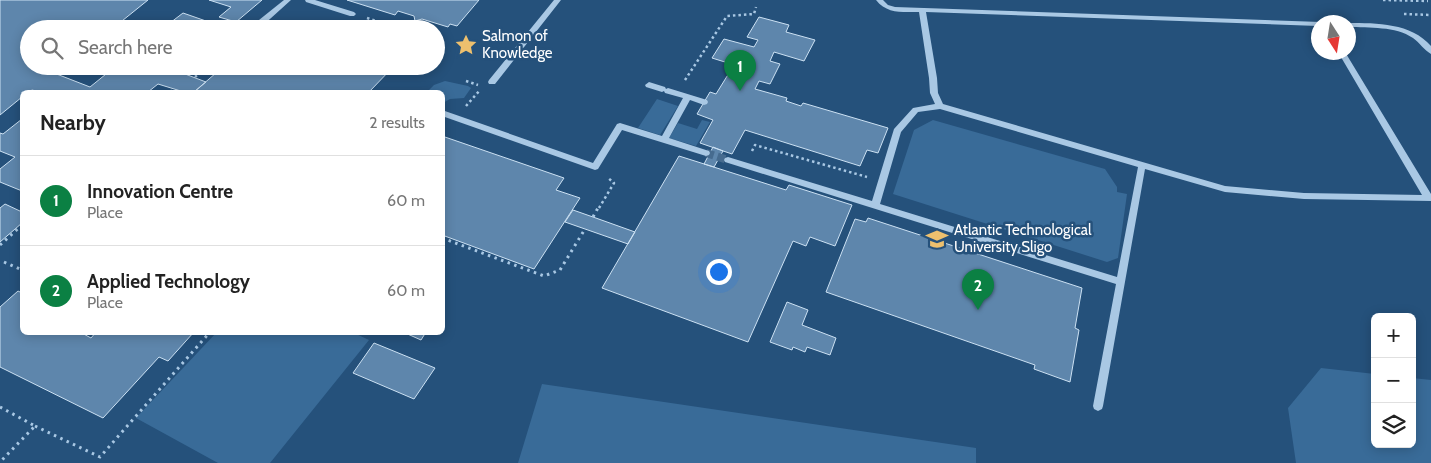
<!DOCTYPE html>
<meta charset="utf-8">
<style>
:root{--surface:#fff;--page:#f6f6f6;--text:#222;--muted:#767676;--line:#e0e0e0;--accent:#0b8043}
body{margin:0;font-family:Cabin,sans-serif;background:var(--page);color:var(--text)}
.controls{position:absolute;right:15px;bottom:15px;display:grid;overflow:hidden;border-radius:8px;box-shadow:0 2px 12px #0003}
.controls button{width:45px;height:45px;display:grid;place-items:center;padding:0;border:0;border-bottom:1px solid var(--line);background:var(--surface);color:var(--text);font:25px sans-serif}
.compass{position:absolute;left:1311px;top:15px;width:45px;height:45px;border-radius:50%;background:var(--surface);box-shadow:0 2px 12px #0003;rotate:168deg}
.you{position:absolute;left:718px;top:271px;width:18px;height:18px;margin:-12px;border:4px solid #fff;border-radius:50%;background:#1a73e8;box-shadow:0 0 0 8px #1a73e833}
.badge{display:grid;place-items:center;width:32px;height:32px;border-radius:50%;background:var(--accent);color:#fff;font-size:16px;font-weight:700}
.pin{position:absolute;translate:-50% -41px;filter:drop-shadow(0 1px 2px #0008)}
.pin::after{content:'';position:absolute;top:26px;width:18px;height:15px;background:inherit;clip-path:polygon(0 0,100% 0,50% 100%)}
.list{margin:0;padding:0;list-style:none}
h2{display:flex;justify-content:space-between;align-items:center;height:65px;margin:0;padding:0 20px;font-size:21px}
h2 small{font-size:16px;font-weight:400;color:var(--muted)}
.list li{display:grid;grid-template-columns:32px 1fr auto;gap:15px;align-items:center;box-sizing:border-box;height:90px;padding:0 20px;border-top:1px solid var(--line)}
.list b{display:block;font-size:19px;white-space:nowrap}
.list p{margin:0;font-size:16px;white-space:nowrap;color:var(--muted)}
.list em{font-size:16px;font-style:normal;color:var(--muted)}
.icon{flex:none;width:28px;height:28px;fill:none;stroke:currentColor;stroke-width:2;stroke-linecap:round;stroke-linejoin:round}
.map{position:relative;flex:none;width:1431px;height:463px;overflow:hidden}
.search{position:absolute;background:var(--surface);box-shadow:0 2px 12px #0003;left:20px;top:20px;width:425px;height:55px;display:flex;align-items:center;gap:12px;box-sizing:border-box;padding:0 18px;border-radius:28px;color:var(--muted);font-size:19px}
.panel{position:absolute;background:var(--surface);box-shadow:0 2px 12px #0003;left:20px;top:90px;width:425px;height:245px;border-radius:8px}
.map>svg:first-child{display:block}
</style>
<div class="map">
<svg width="1431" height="463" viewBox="0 0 1431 463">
<rect width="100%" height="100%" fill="#25517b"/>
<!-- green -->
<path fill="#396b98" d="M445,81L468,86L471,88L464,98L450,99L443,103L442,92H427L434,85Z
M657,99L678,106L660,135L638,128Z
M702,120L710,122L696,146L669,138L678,123L697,129Z
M933,120L1105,169L1117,187V192L1127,194L1118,258L1107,262L893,194L914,130Z
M216,333H354L369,340L270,463H218L136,418Z
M1321,368L1375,374V444H1412V378L1431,380V463H1296L1288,408Z
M542,384L976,448V463H518Z"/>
<!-- building -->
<path fill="#5e86ac" stroke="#cce1f3" d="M0,0H148L112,29H29V66H63L54,73L90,87L111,70L99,66H175L172,69L206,82L194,92H184L158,84L148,92H40L32,90L29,92H22V97L0,115Z
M209,0H262L236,22L219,17L231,7Z
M347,0H479L457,26L450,24L448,27L422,19L415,21L414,16L398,11L395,15Z
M183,13L229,29H174L166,26Z
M759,17L789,25L786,32L815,40L804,61L774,52L770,61L780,64L770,84L759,81L755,89L787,98L786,101L801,106L803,103L888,128L878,153L867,150L860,166L745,130L732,154L700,143L713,120L697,114L710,92L716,94L729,73L737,75L741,67L712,58L724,39L754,47L758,40L747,37Z
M175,66H197L188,74L172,69Z
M224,66H394L369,92H194Z
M22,119V191L0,182V169L15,157L0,151V133L3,134Z
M442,136L564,178L556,190L580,198L534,269L442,235Z
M713,147L723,151L714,167L704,164Z
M679,156L786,190L789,185L852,205L835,246L810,237L806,246L793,241L748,342L602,288Z
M5,204L22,212V223L0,242V208Z
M573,210L593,217L635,232L628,244L565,222Z
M868,218L1082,288L1075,328L1079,330L1070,382L1034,369L1035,365L826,292L855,219L866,222Z
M18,291L22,293V332H80L91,338L96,332H194L168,361L159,357L103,418L0,367V307Z
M787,302L808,310L802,325L836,338L830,355L807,347L805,352L793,347L792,350L770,342Z
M403,332H426L421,340Z
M374,343L435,368L414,399L353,373Z"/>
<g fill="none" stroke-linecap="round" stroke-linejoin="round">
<!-- minor-tunnel -->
<path stroke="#466b8f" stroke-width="8" stroke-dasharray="8 4" stroke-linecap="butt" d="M706,153L728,160"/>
<!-- path-far1 -->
<path stroke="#a9c8e4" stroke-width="2.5" stroke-dasharray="2.5 3" stroke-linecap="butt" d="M1383,0L1428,1
M1404,14L1431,15
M367,18L382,23
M195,77L208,66
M685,80L727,16L754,14L756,7
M466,81L478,85
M170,92L174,89
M466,106L480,90
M752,151L755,145L867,177
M599,208L614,183L607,177"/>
<!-- path -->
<path stroke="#a9c8e4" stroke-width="3" stroke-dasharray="2.5 4.5" stroke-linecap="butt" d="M593,217L599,206
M442,238L544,276L560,270L585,229
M0,245L22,225
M4,262L22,270
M0,407L35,426L0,462
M35,426L100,457L210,332"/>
<!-- minor -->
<path fill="#a9c8e4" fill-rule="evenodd" d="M284,0H291L260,28H254V24Z
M305,0H315L354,12L356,14L354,16H350L306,2Z
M554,0H561L495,84H489L488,82L489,80Z
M876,0H883L888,5L895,7L1321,22H1318V26L926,12L937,78L938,93L943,104L1225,186L1304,193L1422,195L1338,52H1345L1431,194V201L1304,199L1225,192L1145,169L1103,406L1102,409L1098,411L1094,409L1093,406L1116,284L725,162L724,160L725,158L728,157L872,201L894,129L913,108L935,104L930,93L929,78L919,12C902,12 887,14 876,0ZM940,109L1138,167L1117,277L880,204L901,132L918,112Z
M1348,23C1377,23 1411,23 1431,46V54C1424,50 1420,43 1413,38C1395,26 1370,28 1348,27Z
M649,82L665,87L666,89L668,88L707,100L708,102L707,104L704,105L690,100L669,138L709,151L710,153L709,155L706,156L622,130L598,169L595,170L442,116V110L593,163L617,124L620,123L662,136L683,98L665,93L664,91L662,92L646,87L645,85Z"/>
</g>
<!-- icons -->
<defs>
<g id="sight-bare" transform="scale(1.725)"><path d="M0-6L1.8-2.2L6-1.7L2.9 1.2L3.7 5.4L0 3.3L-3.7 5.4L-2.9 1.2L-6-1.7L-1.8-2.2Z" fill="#edc06e" stroke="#25517b" stroke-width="2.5" paint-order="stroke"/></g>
<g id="university-bare" transform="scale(1.725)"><path d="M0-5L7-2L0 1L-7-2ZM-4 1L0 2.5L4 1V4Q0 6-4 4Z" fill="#edc06e" stroke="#25517b" stroke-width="2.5" paint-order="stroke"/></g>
</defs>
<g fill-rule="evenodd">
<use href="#sight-bare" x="466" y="45"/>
<use href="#university-bare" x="937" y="239"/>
</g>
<g text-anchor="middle" stroke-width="5" stroke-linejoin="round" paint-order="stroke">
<!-- poi labels -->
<g font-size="15" fill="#fff" stroke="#25517b" text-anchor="start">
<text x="482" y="41">Salmon of<tspan x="482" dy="17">Knowledge</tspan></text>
<text x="954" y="235">Atlantic Technological<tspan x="954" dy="17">University Sligo</tspan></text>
</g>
</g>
</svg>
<div class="controls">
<button>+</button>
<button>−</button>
<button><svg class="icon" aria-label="layers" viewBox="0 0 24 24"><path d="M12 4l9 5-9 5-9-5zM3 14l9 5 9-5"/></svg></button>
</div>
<svg class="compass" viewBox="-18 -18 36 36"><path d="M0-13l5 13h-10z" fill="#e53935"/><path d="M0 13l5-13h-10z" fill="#767676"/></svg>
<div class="you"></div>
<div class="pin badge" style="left:740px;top:91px">1</div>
<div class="pin badge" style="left:978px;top:310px">2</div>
<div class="search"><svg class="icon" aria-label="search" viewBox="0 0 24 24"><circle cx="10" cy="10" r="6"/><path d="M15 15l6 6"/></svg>Search here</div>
<section class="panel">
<h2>Nearby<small>2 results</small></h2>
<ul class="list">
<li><span class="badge">1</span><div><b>Innovation Centre</b><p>Place</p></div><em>60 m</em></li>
<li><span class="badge">2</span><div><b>Applied Technology</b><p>Place</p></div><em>60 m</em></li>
</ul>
</section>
</div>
